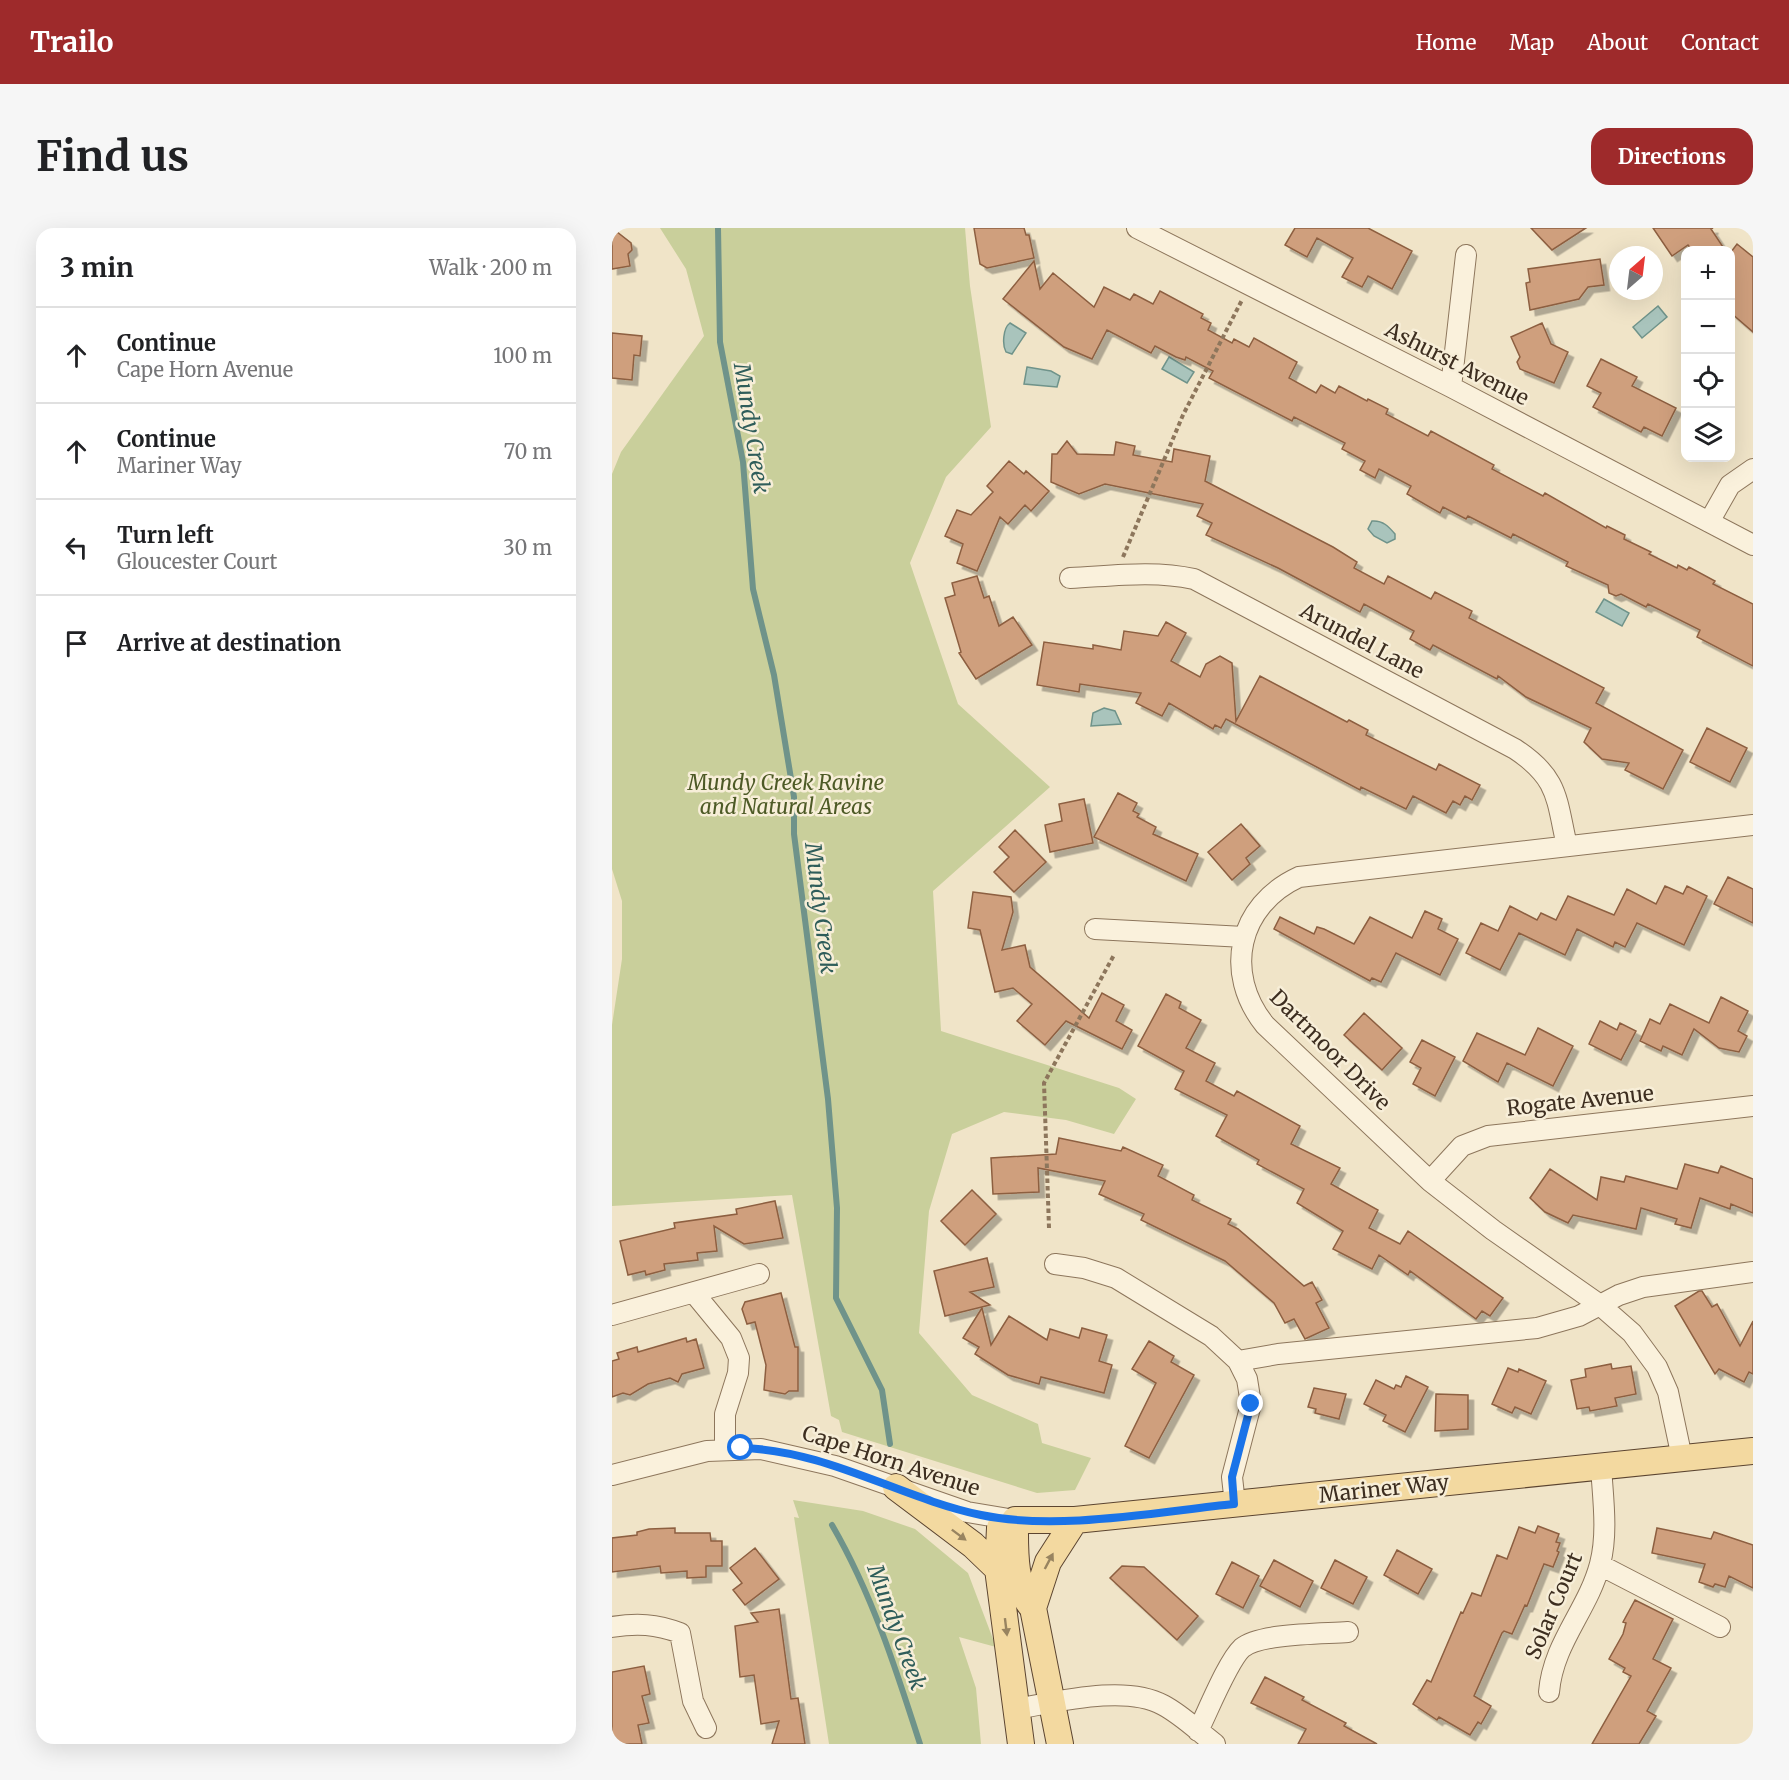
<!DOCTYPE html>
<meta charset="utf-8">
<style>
:root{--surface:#fff;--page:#f6f6f6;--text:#202124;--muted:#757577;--line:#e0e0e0;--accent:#9e2a2b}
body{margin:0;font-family:Merriweather,serif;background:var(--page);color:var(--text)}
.controls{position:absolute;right:18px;top:18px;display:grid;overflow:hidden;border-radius:12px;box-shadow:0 6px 24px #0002}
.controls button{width:54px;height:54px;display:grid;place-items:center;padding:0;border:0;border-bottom:2px solid var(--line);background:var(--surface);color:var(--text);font:30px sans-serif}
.compass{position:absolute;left:997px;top:18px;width:54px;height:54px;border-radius:50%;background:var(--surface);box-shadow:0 6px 24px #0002;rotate:28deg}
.stop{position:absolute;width:18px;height:18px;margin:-14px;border:4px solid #1a73e8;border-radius:50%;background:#fff}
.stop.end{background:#1a73e8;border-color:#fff;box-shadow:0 2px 6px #0008}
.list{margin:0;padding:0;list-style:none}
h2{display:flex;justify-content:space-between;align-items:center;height:78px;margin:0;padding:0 24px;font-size:26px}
h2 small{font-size:20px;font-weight:400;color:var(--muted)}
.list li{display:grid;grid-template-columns:39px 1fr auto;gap:18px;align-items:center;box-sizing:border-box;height:96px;padding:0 24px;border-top:2px solid var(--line)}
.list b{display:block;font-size:22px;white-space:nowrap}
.list p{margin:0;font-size:20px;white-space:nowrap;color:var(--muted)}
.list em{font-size:20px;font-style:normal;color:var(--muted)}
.icon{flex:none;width:33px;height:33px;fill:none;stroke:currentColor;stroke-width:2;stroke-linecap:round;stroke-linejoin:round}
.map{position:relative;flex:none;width:1141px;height:1516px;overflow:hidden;border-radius:18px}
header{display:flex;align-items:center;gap:36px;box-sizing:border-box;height:84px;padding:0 30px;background:var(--accent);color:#fff}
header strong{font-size:28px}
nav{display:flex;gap:33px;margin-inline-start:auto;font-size:21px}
.intro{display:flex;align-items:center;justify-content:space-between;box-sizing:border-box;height:144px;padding:0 36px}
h1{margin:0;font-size:42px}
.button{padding:15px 27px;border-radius:18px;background:var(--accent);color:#fff;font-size:21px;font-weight:700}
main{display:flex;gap:36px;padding:0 36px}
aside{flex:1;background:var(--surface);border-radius:18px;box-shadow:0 6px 24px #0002}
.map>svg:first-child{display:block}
</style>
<header>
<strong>Trailo</strong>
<nav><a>Home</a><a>Map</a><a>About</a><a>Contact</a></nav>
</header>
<div class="intro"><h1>Find us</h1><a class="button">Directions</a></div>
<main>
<aside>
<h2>3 min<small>Walk · 200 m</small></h2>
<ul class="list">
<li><svg class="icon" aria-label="ahead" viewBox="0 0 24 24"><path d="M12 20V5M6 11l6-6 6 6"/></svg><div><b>Continue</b><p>Cape Horn Avenue</p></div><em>100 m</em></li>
<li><svg class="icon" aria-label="ahead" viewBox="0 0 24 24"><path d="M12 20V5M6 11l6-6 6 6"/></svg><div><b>Continue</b><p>Mariner Way</p></div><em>70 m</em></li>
<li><svg class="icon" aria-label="left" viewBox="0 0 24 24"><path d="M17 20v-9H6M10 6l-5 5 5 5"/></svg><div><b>Turn left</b><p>Gloucester Court</p></div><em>30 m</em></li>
<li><svg class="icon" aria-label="arrive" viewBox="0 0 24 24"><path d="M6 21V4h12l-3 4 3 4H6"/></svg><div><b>Arrive at destination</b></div></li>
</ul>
</aside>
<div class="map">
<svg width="1141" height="1516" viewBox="0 0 1141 1516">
<defs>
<filter id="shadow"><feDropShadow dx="5.5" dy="5.5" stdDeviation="0" flood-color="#0004"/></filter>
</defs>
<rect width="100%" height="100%" fill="#f0e4c8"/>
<!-- green -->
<path fill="#c9cf9b" d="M48,0H353L358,58L379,199L334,249L298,335L346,476L438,559L321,663L329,803L507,860L524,871L502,906L454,892L392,884L340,906L317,983L307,1105L360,1167L426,1196L430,1215L479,1230L463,1262L425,1265L230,1204L227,1192L219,1188L180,967L0,978V797L10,731V673L0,641V246L9,224L92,108L74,41Z
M181,1272L251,1283L303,1301L356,1345L384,1419L347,1409L364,1460L369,1516H217L182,1289L187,1290Z"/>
<!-- water -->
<path fill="#a9c4bc" stroke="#6f938a" stroke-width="1.5" d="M1046,78L1055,89L1030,110L1021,99Z
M398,95L414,105L400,126L394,124C390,117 391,100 398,95Z
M557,129L582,144L575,155L550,141Z
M415,139L439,143L448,148L445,159L412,156Z
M760,293C771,292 777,299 783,306V311L775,315L762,308L756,301Z
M992,371L1017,385L1010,398L984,384Z
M492,480L503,483L509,496L479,498L481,485Z"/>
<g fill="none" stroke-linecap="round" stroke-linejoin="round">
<!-- stream -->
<path stroke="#6f938a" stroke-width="6" d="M106,0L108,114L131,234L141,361L162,447L182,569V606L216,871L225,980L224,1070L270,1162L278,1216
M220,1297C260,1366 284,1441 308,1516"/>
</g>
<!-- building -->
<path fill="#cf9f7d" stroke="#8d5f41" stroke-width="1.5" filter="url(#shadow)" d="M0,0L19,15L20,22L16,26L18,38L0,41Z
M362,0H412L414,7H417L422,30L375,40L368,36Z
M683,0H756L800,23L780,61L756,48L750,59L730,49L741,30L705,10L695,29L673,17Z
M919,0H974L940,22Z
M1041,0H1101L1099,1L1113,22H1080L1076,17L1060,28Z
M1125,16L1141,29V104L1119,85V24Z
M988,31L992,57L976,59L967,71L918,82L914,55L918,54L916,41Z
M422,33L428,61L441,45L482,79L492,59L518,72L522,66L541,76L548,63L591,86L589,90L599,95L596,102L620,115L622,111L637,119L642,110L685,134L677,150L704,165L709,157L723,165L727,158L755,173L756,171L776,181L774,186L816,208L819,203L882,237L880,241L931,268L933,265L994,300L995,298L1013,307L1012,311L1039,324L1037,326L1065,340L1066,337L1075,342L1077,339L1103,353L1101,356L1141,376V438L1085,409L1088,402L1036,376L1034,379L1009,366L1004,368L997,365L996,357L954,338L956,334L901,306L899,310L856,288L854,291L831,279L828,285L795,266L799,258L767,241L763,250L748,242L753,233L730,221L733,215L682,189L680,193L597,150L601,143L574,129L573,132L564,129L543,118L539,125L495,102L480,131L452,119L391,71Z
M930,95L939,116L956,124L942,155L908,141L905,134L908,129L899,109Z
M0,105L30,108L28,128L22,127L20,152L0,150Z
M989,131L1025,149L1020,158L1064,180L1050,208L1032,199L1029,204L981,179L989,165L975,158Z
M455,213L465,226L502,227L504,214L523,218L521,227L560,234L562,221L598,228L593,253L721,319L745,334L742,340L772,356L776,348L819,371L823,364L860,383L857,390L992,460L984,475L1071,522L1051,561L1013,542L1017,535L990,531L972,514L979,500L914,469L886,448L885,451L821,417L818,422L798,411L802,403L752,376L748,384L666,340L594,307L600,295L585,288L591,276L493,256L467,266L439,254L440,226H445Z
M397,233L412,246L414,243L437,263L419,283L413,277L396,296L388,289L365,343L345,335L351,316L333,308L345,282L359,287L381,264L375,258Z
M365,348L372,370L377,368L387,398L401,389L420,417L364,451L347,425L349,424L333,370L343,367L340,355Z
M554,394L574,405L559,433L588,449L594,436L608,428L620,435L624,493L648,448L735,494L737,492L756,502L754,507L824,542L827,536L868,557L860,572L853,568L848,577L841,573L834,585L801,568L794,581L749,559L748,562L614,491L609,500L603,497L601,501L557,475L550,488L524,475L529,465L468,456L467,464L425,457L432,414L481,421V417L509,422L512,403L546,408Z
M1095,500L1135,520L1118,554L1078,534Z
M506,565L525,575L521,583L527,586L525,589L544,599L541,606L586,626L574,653L482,609Z
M472,571L481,615L438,624L433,597L450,593L447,576Z
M629,596L648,618L634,630L638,636L620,652L596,624Z
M403,602L434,634L402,664L382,644L397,629L387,619Z
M1116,649L1141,661V695L1102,676Z
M1053,658L1071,666L1075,658L1095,668L1072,717L1025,695L1013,719L1003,714L1001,719L965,701L953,727L907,705L888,742L854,725L869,695L886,703L898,678L925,692L929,685L944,692L956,668L1002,687L1015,661L1044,676Z
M361,664L399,669L401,684L390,722L413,717L418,739L477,790L490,765L512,777L504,793L520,802L510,821L454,793L433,817L405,793L420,776L401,760L383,764L368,702L356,700Z
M813,683L830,691L826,701L846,711L828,747L784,725L769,754L760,750L758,753L662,701L668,689L702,706L705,699L712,701L742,716L758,689L800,710Z
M554,766L569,774L567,780L589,792L574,820L603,835L594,853L622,868L625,863L688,898L679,916L728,940L719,956L766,982L757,1000L788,1016L796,1003L891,1070L878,1088L870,1083L864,1091L798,1043L796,1047L767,1027L760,1041L721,1021L731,1003L685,975L692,961L645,936L647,932L604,908L615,887L563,861L572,843L526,818Z
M1109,769L1136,783L1126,803L1135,808L1127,824L1107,820L1082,801L1070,827L1051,818L1049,823L1028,813L1038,791L1048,796L1058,776L1097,795Z
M752,785L790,820L770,842L732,807Z
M988,793L1005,802L1008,795L1024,803L1009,832L977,816Z
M926,800L961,818L941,858L895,835L886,854L851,833L865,805L913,827Z
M810,812L843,829L823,868L801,856L809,840L798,834Z
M447,910L509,923L511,919L551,937L546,948L582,967L580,972L619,991L616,996L626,1001L692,1058L700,1054L710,1072L704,1075L717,1100L693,1111L682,1091L673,1095L662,1075L613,1033L529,992L532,986L487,966L493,953L426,940L427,964L381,966L379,930L444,926Z
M1073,936L1106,945L1109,938L1141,951V985L1119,976L1118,981L1088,970L1079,1000L1063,996L1065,991L1029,980L1024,1001L961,987L956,995L933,984L918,970L938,941L985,972L989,949L1012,954L1014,948L1065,961Z
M360,962L384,986L353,1017L329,993Z
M163,973L171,1010L132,1016L102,998L105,1023L85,1025L86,1032L52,1036L53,1042L34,1047L33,1043L16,1047L8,1013L63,1000L62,995L125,986L124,981Z
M375,1030L382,1059L358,1064L378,1077L333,1088L322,1043Z
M1087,1063H1090L1100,1079L1105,1076L1128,1118L1141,1093V1146L1137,1144L1132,1154L1107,1141L1103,1146L1063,1078Z
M169,1065L183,1119H186V1163H177L173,1166L152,1162L154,1137L143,1094L135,1096L130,1081L133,1074Z
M370,1080L379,1117L397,1088L435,1112L438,1101L467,1110L470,1100L495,1107L487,1133L500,1137L492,1165L429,1149L427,1156L396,1147L363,1126L367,1119L351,1110Z
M74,1110L75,1114L84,1111L92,1140L70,1146L66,1154L58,1150L36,1156L18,1167L11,1165L0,1169V1133L7,1131L5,1125L25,1119L26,1124Z
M537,1113L562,1128L559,1134L582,1147L537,1230L513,1218L544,1155L520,1141Z
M999,1136L1000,1141L1019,1138L1024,1166L1003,1170L1005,1178L978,1183L977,1179L965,1181L959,1152L974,1149L973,1141Z
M896,1140L906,1144L907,1141L934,1153L919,1186L903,1179L900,1185L880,1176Z
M794,1148L816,1159L793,1204L771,1193L774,1187L752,1176L764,1152L782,1161L784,1157L789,1159Z
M702,1160L734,1166L727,1191L703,1185L704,1181L696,1179Z
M824,1166L856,1167V1201L823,1203Z
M926,1298L947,1306L944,1314L948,1315L945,1323L947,1324L941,1339L932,1336L915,1378L913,1377L900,1406L892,1403L890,1405L862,1468L879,1478L869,1496L866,1494L858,1507L827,1489L825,1492L801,1476L815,1452L819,1454L849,1384L851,1385L860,1365L869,1368L885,1327L895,1331L907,1299L923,1305Z
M63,1300V1305H98L99,1313H110V1338H94V1349L75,1350V1343L49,1345L48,1338L0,1344V1310L25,1307V1304L37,1301Z
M1045,1300L1099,1311L1102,1304L1141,1317V1360L1117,1348L1113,1359L1103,1356L1101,1359L1087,1354L1093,1336L1040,1325Z
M143,1320L167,1351L133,1377L121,1362L130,1355L118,1340Z
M785,1322L820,1341L806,1366L772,1347Z
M662,1332L701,1353L688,1379L648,1358Z
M723,1332L755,1349L741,1376L709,1360Z
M620,1334L647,1348L631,1380L604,1366Z
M510,1338L532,1339L586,1388L565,1412L498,1350Z
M1023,1372L1061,1391L1041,1431L1059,1440L1035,1483L1044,1488L1027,1516H980L1019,1448L1011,1444L1013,1440L997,1431L1011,1406L1014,1395L1011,1394Z
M167,1381L179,1471L186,1470L193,1516H160L167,1493L149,1496L142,1447L128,1449L123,1398L146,1394L139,1385Z
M32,1438L38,1466L30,1468L37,1495L26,1497L30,1516H0V1444Z
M653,1449L692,1469L690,1472L734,1495L732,1498L765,1516H686L694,1501L639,1475Z"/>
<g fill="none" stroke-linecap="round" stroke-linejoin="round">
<!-- minor casing -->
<g stroke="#8d765c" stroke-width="22">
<path id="minor" d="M525,0L839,159L1141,317
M839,159L854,27
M1097,294L1118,257L1141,241
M458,350C500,348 541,342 582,351L903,521C947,550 944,570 955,618
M483,701L632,709
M818,953L850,918L876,908L1141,878
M443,1036L472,1040L504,1050L599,1108L626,1133L635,1151L639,1176L620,1249L623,1276
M82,1065L119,1110L127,1130L126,1145L113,1186V1221
M0,1087L147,1046
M626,1133L666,1126L925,1100L967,1088L1007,1067L1031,1059L1141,1044
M1070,1230L1056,1164L1045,1139L1020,1105L988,1077L881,1002L818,953L653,797C611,745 626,677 687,649L1141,597
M0,1247L95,1223L149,1221L223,1238L355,1284L403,1292
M988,1337L1108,1399
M0,1399C25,1395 44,1396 68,1405L81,1473L94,1500
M937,1464C941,1415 976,1382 988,1336C996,1306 991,1270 989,1239
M404,1481C445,1474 513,1456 551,1477C570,1487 586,1503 603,1516
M586,1503C596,1483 616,1433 630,1420C648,1405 712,1406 736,1404"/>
</g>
<!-- major casing -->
<g stroke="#5b4430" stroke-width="28">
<path id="major" d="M284,1259L361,1317L386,1341
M388,1300L386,1341L409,1516
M421,1380L436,1334L463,1292
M448,1516L421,1380C401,1359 403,1320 403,1292H463L1141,1223"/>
</g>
<!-- path -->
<path stroke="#8d765c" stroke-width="4" stroke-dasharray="4.5 3" stroke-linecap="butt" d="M511,329L571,187L630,72
M437,1000L432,855L502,727"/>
<!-- minor -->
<use href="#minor" stroke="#faf1dc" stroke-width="20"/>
<!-- major -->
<use href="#major" stroke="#f3d9a0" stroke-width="26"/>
</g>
<!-- one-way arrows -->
<defs><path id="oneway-solid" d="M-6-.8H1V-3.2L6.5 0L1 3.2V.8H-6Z" transform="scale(1.5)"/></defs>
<g fill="#988460">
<use href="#oneway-solid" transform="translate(347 1307) rotate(37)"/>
<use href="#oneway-solid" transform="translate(437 1333) rotate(-62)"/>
<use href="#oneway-solid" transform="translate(394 1399) rotate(83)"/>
</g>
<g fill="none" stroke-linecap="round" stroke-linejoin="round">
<!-- route -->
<path stroke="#1a73e8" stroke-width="8" d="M129,1220C215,1222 288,1270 369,1287C445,1303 544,1284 622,1276L620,1249L639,1176"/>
</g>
<g text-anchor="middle" stroke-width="5" stroke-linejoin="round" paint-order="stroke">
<!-- street labels -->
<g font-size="21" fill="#3d2e20" stroke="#f7eed8">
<text transform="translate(845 136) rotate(27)" y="7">Ashurst Avenue</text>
<text transform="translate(750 413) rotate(28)" y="7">Arundel Lane</text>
<text transform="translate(718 822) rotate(45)" y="7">Dartmoor Drive</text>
<text transform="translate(968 873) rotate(-6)" y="7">Rogate Avenue</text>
<text transform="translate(279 1233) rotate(18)" y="7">Cape Horn Avenue</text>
<text transform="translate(772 1261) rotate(-6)" y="7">Mariner Way</text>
<text transform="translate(942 1378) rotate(-67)" y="7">Solar Court</text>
</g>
<!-- park labels -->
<g font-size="21" font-style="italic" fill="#4d5a26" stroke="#f7eed8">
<text x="174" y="562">Mundy Creek Ravine<tspan x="174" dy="24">and Natural Areas</tspan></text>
</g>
<!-- water labels -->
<g font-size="22" font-style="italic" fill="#2f5d5a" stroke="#f7eed8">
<text transform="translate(140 200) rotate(81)" y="8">Mundy Creek</text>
<text transform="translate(209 680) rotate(83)" y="8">Mundy Creek</text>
<text transform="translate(285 1399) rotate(70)" y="8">Mundy Creek</text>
</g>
</g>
</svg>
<div class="controls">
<button>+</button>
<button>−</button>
<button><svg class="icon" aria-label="locate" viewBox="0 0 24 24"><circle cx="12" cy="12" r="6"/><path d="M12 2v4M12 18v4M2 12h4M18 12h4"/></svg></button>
<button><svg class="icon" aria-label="layers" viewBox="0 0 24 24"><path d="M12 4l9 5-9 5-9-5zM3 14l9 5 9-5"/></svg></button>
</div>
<svg class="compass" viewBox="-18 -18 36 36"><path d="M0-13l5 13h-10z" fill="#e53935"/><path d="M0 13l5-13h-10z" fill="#757577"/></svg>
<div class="stop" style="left:129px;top:1220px"></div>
<div class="stop end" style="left:639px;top:1176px"></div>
</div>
</main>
